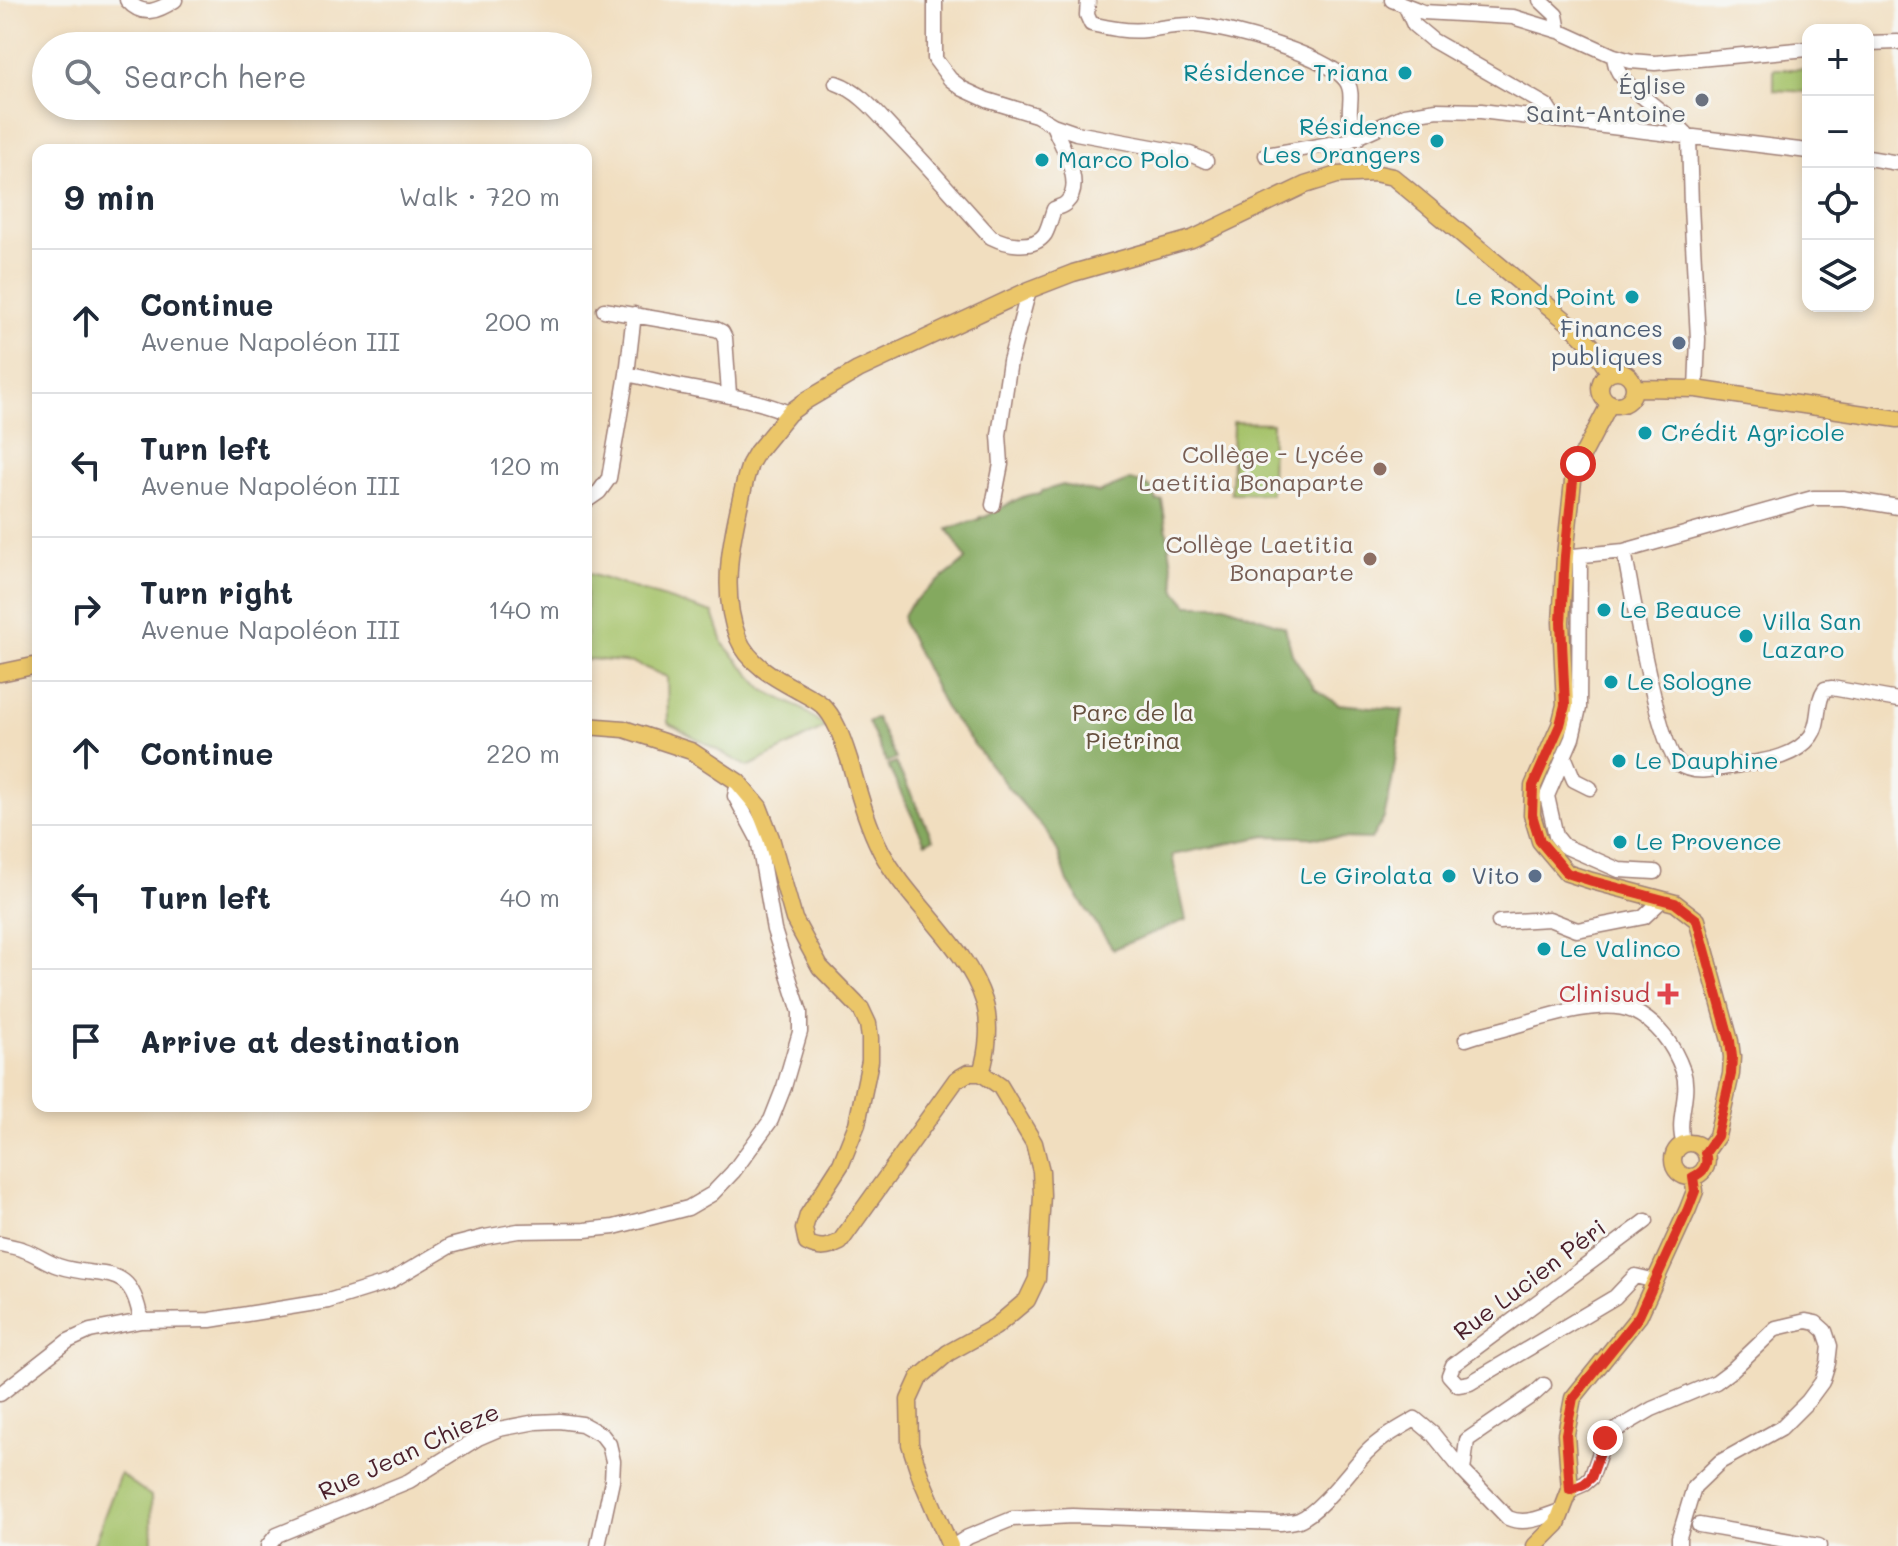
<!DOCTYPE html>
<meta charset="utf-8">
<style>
:root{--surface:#fff;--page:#f2f2f3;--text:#1f2937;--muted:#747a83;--line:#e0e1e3}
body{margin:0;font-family:Mali,sans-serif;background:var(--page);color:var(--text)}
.controls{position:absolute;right:24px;top:24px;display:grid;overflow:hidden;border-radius:16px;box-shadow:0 4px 12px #0003}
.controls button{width:72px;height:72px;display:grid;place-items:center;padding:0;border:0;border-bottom:2px solid var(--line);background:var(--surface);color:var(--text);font:40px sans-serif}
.stop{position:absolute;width:24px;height:24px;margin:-18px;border:6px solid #d93025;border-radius:50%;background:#fff}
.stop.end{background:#d93025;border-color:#fff;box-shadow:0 2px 8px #0008}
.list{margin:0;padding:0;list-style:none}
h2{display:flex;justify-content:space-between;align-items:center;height:104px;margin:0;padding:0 32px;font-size:34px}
h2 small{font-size:26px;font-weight:400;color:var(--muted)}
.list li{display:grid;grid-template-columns:52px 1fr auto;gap:24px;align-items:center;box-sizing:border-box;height:144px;padding:0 32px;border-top:2px solid var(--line)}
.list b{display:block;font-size:30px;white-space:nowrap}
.list p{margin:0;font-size:26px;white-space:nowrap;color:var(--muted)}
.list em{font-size:26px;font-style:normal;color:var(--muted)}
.icon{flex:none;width:44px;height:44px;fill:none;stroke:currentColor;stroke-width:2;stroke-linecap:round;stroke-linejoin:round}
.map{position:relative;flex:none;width:1898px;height:1546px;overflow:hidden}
.search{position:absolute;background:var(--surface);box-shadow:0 4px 12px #0003;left:32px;top:32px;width:560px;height:88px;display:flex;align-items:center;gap:20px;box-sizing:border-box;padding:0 28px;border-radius:44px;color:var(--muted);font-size:30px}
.panel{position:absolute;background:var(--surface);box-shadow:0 4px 12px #0003;left:32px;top:144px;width:560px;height:968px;border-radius:16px}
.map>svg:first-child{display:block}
</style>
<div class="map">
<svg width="1898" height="1546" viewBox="0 0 1898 1546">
<rect width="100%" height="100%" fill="#f6f6f2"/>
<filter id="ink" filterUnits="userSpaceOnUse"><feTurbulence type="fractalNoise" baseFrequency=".0125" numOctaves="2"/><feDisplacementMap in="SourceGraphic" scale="16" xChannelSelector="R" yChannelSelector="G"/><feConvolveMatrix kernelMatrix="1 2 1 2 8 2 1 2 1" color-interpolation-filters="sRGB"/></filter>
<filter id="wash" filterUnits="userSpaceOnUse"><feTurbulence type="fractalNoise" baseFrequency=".006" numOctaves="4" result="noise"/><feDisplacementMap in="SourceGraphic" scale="32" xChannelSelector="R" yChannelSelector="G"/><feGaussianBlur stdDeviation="1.8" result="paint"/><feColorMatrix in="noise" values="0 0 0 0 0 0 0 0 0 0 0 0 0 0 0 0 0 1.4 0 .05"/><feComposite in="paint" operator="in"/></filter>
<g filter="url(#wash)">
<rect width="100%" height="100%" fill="#f1debf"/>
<!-- green -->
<path fill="#a6c36a" stroke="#78714a" stroke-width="2" d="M1774,69H1808V92L1774,90Z
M1233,422L1272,423L1271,494L1231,493Z
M586,573L713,613L724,645L764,690L802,709L826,727L748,767L668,723L667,677L634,663L590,659L586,661Z
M120,1474L151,1496L152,1546H93Z"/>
<!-- forest -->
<path fill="#84a95e" stroke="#676444" stroke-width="2" d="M1130,480L1141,483L1153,489L1157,501L1162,500L1176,591L1188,605H1225L1285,627L1292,654L1315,689L1338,704L1403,710L1392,782L1384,818L1371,839L1266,836L1172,855L1186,920L1113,949L1068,882L1058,852L1047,832L1010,790L945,708L907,631C905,627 902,623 903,618C903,603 954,572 966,559L948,529L980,519V517H985C1001,509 1023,492 1041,494L1042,491L1063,485L1098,493Z
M876,718L896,759L887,763L868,722Z
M896,763L933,839L925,843L888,766Z"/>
</g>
<g filter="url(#ink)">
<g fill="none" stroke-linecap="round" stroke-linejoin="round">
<!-- minor casing -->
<g stroke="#9e7e75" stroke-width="17">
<path id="minor" d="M127,0C143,18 158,11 175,0
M935,0V59L950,79L963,89L987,100L1036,115L1053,125L1076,133L1190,154L1206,161
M1088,0L1087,15L1091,24C1109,28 1127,32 1146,30C1163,28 1178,24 1195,25C1225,27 1336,57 1348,84C1353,94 1349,104 1350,115C1350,122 1355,131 1358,138
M1392,0L1423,12L1513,17L1559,31L1614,56L1631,61L1655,63L1808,49
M1540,0L1556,15L1559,31
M1406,7L1414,25L1432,40L1547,106L1556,120
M1868,43L1898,42
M1614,56C1614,58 1616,68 1617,69C1626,90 1672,115 1689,137
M836,83C859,91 876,112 893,130C927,164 958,201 991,237C1005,244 1033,251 1045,234C1049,227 1051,217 1054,209C1058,207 1063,206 1066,203C1086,185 1061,145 1053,125
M1689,137L1691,206L1698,339L1696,389
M1266,155L1348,141L1405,115L1437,110L1481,111L1808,151
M1868,158L1898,163
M604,310L716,329L722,332L725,338L729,394
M627,374C646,378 664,383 683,387C720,394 755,399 789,413
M586,501L599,492L609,478L627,374L634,314
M993,505L1001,464L999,435L1010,361L1029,290
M1624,551C1631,586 1658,748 1679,764C1694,776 1721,768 1739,765C1764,761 1795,758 1811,736C1821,722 1815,703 1825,689L1832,688L1898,700
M1573,556L1624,551L1813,498H1843L1898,507
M1580,556L1579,708L1572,738L1547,796L1556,836L1564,846L1619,870L1655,872
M1564,756L1574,780L1590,788
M1499,922L1549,919L1577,930L1644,917L1662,900
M1466,1039C1479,1034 1493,1032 1507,1028C1539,1019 1602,997 1633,1011C1658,1023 1674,1046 1683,1071C1691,1095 1675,1120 1684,1144
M1646,1221L1453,1365L1449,1375L1458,1385L1470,1383L1615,1297L1635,1276L1656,1281
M0,1244C8,1246 17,1247 24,1250C36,1254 46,1262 58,1266C103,1281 131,1259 141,1321
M0,1394L68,1341L90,1331L141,1321L210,1320L328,1301L389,1282L450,1246L485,1237L518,1231L585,1230L614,1227L688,1208L712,1194L733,1172L771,1120L784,1087L800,1032V1012L774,930L758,839L735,796L738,782
M1463,1471L1467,1440L1534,1394L1544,1385
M1570,1490L1584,1484L1591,1478L1605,1438L1609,1434L1652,1409L1716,1382L1732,1370L1776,1328L1806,1321L1816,1323L1825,1331L1830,1346L1828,1363L1822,1382L1808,1401L1781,1428L1720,1462L1694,1487L1679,1537V1546
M1699,1525L1819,1546
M268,1546L277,1535L409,1481L478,1438L499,1429L536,1422L559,1421L582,1424L602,1435L609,1444L613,1461L612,1481L598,1546
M954,1546L968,1537L1012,1519L1035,1518L1072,1516L1280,1523C1286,1522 1294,1522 1299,1520C1321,1511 1350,1470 1367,1452C1381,1438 1398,1429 1415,1419L1433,1434L1463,1471L1508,1518C1526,1526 1545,1516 1563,1510"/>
</g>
<!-- major casing -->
<g stroke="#9e7e75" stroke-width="19">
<path id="major" d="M1600 388a17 17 0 1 1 34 0a17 17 0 1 1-34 0Z
M1634,388L1696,389L1898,419
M1610,403L1578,464L1573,481L1565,556L1561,622L1565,705L1560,725L1533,786L1532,815L1540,841L1567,873L1592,881L1675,903L1697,920L1730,1041L1732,1057L1731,1074L1717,1136L1705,1153
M0,673L38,665
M586,726L624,729L691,751L738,782L759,807L771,838L794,919L820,967L861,1009L868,1024L870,1038V1061L857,1124L841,1164L808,1215L804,1229L807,1243C820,1250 828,1248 840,1242L956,1080L968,1073H981
M981,1073C988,1051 991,1023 984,1001C967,946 908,902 881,851C866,822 858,790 849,759C843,741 836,718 822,705C816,700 808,696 801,692C777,679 749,665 738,638C718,588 734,527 746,477L750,464L757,452L789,413L807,400L858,370L1029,290L1073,273L1192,239L1305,185L1337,175L1374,173L1393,177L1570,324L1591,345L1609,372
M1673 1160a17 17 0 1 1 34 0a17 17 0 1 1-34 0Z
M950,1546L921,1478L910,1444L909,1400L919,1378L948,1353L995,1327L1027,1300L1037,1279L1042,1195L1041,1171L1034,1143L1000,1086L981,1073
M1535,1546L1557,1524L1570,1490L1566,1434L1573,1398L1639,1316L1688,1209L1695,1191L1693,1177"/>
</g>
<!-- minor -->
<use href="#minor" stroke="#fff" stroke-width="14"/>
<!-- major -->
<use href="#major" stroke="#ebc669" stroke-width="16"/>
</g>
</g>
<g fill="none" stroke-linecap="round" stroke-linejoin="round" filter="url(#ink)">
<!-- route -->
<path stroke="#d93025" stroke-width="10" d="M1578,464L1573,481L1565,556L1561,622L1565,705L1560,725L1533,786L1532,815L1540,841L1567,873L1592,881L1675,903L1697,920L1730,1041L1732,1057L1731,1074L1717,1136L1705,1153C1709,1165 1704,1172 1693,1177L1695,1191L1688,1209L1639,1316L1573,1398L1566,1434L1570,1490L1584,1484L1591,1478L1605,1438"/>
</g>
<!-- markers -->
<g fill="#0f9aa8" stroke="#f6f6f2" stroke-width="3">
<circle cx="1405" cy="73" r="8"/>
<circle cx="1437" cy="141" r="8"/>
<circle cx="1042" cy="160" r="8"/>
<circle cx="1632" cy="297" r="8"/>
<circle cx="1645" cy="433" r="8"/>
<circle cx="1604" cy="610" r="8"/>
<circle cx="1746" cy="636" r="8"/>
<circle cx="1611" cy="682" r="8"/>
<circle cx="1619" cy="761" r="8"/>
<circle cx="1620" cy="842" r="8"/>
<circle cx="1449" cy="876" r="8"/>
<circle cx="1544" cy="949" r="8"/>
</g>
<circle fill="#6b7280" stroke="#f6f6f2" stroke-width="3" cx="1702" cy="100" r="8"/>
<g fill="#5c6f8a" stroke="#f6f6f2" stroke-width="3">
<circle cx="1679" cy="343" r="8"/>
<circle cx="1535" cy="876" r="8"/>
</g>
<g fill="#8d6e63" stroke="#f6f6f2" stroke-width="3">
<circle cx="1380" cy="469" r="8"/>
<circle cx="1370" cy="559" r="8"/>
</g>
<path fill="#e0444e" stroke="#f6f6f2" stroke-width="3" d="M1664 982h8v8h8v8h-8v8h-8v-8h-8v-8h8z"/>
<g text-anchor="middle" stroke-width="6" stroke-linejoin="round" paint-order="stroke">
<!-- culture labels -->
<g font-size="24" fill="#0d838f" stroke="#f6f6f2" text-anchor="start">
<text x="1389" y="81" text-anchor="end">Résidence Triana</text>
<text x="1421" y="135" text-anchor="end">Résidence<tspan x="1421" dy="28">Les Orangers</tspan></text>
<text x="1058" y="168">Marco Polo</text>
<text x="1616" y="305" text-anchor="end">Le Rond Point</text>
<text x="1661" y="441">Crédit Agricole</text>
<text x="1620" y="618">Le Beauce</text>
<text x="1762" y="630">Villa San<tspan x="1762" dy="28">Lazaro</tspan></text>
<text x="1627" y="690">Le Sologne</text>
<text x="1635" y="769">Le Dauphine</text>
<text x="1636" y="850">Le Provence</text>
<text x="1433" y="884" text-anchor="end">Le Girolata</text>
<text x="1560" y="957">Le Valinco</text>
</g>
<!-- worship labels -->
<g font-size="24" fill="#5b616d" stroke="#f6f6f2" text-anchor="end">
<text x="1686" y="94">Église<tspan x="1686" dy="28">Saint-Antoine</tspan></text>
</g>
<!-- service labels -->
<g font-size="24" fill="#4e5e75" stroke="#f6f6f2" text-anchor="end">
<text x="1663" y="337">Finances<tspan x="1663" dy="28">publiques</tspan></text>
<text x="1519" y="884">Vito</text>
</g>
<!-- education labels -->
<g font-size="24" fill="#785e54" stroke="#f6f6f2" text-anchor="end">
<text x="1364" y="463">Collège - Lycée<tspan x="1364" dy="28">Laetitia Bonaparte</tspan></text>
<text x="1354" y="553">Collège Laetitia<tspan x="1354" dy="28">Bonaparte</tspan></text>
</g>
<!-- park labels -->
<g font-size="24" fill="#66503e" stroke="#f6f6f2">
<text x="1133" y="721">Parc de la<tspan x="1133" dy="28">Pietrina</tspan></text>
</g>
<!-- health labels -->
<g font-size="24" fill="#be3a42" stroke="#f6f6f2" text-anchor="end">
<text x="1650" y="1002">Clinisud</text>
</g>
<!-- street labels -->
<g font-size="24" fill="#4a1f2b" stroke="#f6f6f2">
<text transform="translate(1530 1280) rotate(-37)" y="8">Rue Lucien Péri</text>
<text transform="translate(409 1452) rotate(-25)" y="8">Rue Jean Chieze</text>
</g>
</g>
</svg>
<div class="controls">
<button>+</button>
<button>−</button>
<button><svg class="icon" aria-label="locate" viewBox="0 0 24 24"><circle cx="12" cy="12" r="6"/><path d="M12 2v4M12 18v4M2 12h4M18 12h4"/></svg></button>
<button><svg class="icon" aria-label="layers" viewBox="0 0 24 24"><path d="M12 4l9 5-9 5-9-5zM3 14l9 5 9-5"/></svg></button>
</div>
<div class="stop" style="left:1578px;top:464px"></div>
<div class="stop end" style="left:1605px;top:1438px"></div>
<div class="search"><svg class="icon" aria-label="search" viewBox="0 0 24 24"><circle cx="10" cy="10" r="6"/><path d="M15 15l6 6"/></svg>Search here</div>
<section class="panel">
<h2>9 min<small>Walk · 720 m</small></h2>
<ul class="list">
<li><svg class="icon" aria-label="ahead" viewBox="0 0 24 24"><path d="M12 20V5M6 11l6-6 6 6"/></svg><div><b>Continue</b><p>Avenue Napoléon III</p></div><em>200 m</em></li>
<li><svg class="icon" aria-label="left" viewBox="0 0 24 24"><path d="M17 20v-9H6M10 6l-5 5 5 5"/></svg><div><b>Turn left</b><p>Avenue Napoléon III</p></div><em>120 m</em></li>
<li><svg class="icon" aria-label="right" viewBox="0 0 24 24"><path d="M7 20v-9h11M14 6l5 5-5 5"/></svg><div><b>Turn right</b><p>Avenue Napoléon III</p></div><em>140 m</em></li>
<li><svg class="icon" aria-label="ahead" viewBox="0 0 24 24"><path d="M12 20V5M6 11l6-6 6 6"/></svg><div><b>Continue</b></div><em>220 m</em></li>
<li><svg class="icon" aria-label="left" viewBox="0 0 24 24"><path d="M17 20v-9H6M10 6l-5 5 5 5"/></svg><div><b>Turn left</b></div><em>40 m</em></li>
<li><svg class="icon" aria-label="arrive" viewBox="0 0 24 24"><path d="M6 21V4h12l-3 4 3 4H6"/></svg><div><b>Arrive at destination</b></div></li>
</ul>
</section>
</div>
